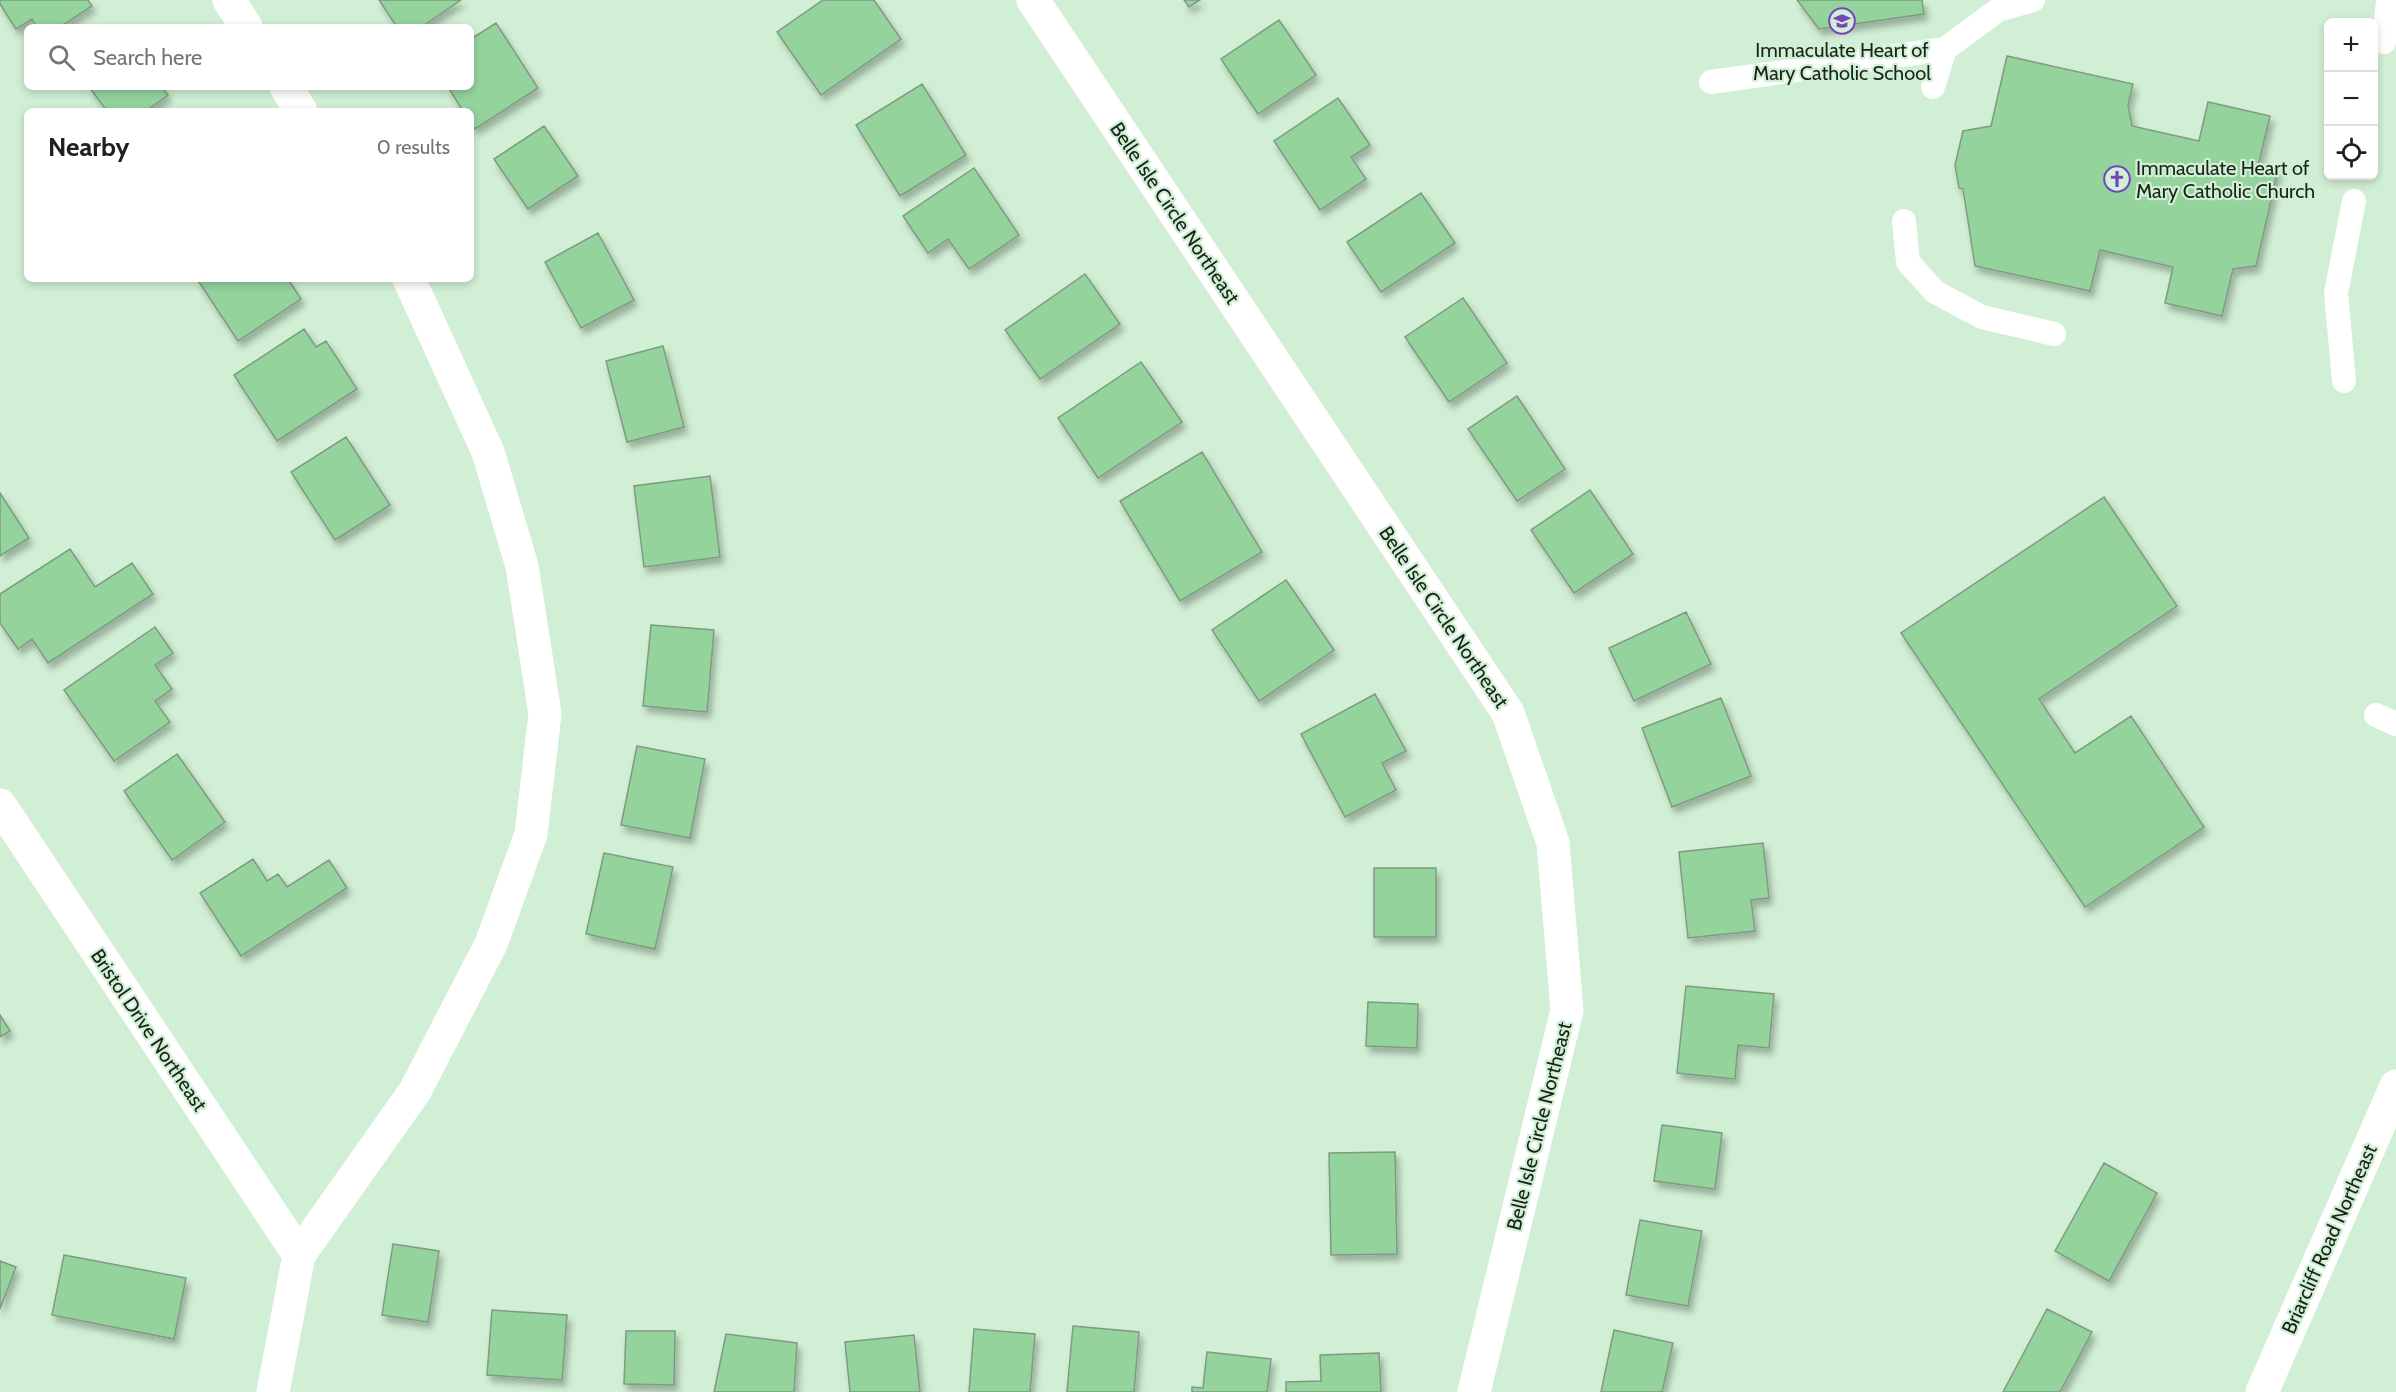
<!DOCTYPE html>
<meta charset="utf-8">
<style>
:root{--surface:#fff;--page:#f2f2f2;--text:#202124;--muted:#757577;--line:#e0e0e0}
body{margin:0;font-family:Cabin,sans-serif;background:var(--page);color:var(--text)}
.controls{position:absolute;right:18px;top:18px;display:grid;overflow:hidden;border-radius:9px;box-shadow:0 3px 9px #0003}
.controls button{width:54px;height:54px;display:grid;place-items:center;padding:0;border:0;border-bottom:2px solid var(--line);background:var(--surface);color:var(--text);font:30px sans-serif}
.list{margin:0;padding:0;list-style:none}
h2{display:flex;justify-content:space-between;align-items:center;height:78px;margin:0;padding:0 24px;font-size:26px}
h2 small{font-size:20px;font-weight:400;color:var(--muted)}
.icon{flex:none;width:33px;height:33px;fill:none;stroke:currentColor;stroke-width:2;stroke-linecap:round;stroke-linejoin:round}
.map{position:relative;flex:none;width:2396px;height:1392px;overflow:hidden}
.search{position:absolute;background:var(--surface);box-shadow:0 3px 9px #0003;left:24px;top:24px;width:450px;height:66px;display:flex;align-items:center;gap:15px;box-sizing:border-box;padding:0 21px;border-radius:9px;color:var(--muted);font-size:22px}
.panel{position:absolute;background:var(--surface);box-shadow:0 3px 9px #0003;left:24px;top:108px;width:450px;height:174px;border-radius:9px}
.map>svg:first-child{display:block}
</style>
<div class="map">
<svg width="2396" height="1392" viewBox="0 0 2396 1392">
<defs>
<filter id="shadow"><feDropShadow dx="3.5" dy="6" stdDeviation="3" flood-color="#0004"/></filter>
</defs>
<rect width="100%" height="100%" fill="#d1efd4"/>
<!-- building -->
<path fill="#94d39c" stroke="#7f9b82" stroke-width="1.5" filter="url(#shadow)" d="M0,0H88L92,6L60,27H37L32,19L16,29L0,4Z
M379,0H461L421,27H397Z
M823,0H874L901,39L821,95L777,32Z
M1184,0H1200L1189,7Z
M1797,0H1922L1924,14L1819,29Z
M1279,20L1316,75L1258,114L1221,59Z
M496,23L538,88L475,129L471,123V111H463L448,87H471V39Z
M2007,56L2133,84L2128,105L2132,126L2199,141L2208,102L2270,116L2258,166L2278,170L2256,266L2233,269L2222,316L2165,303L2173,267L2100,250L2090,291L1975,266L1963,189L1959,188L1955,165L1963,131L1991,126Z
M922,84L966,155L900,196L856,125Z
M89,87H162L168,95L146,111H107Z
M1338,98L1370,145L1351,157L1366,179L1320,210L1274,141Z
M544,126L578,176L528,209L494,159Z
M974,168L1019,235L969,269L948,239L928,253L903,216Z
M1421,193L1455,243L1381,292L1347,242Z
M598,233L634,300L581,328L545,262Z
M1085,274L1120,324L1040,379L1005,330Z
M197,279H288L301,299L238,341Z
M1463,298L1507,363L1449,402L1405,337Z
M304,329L316,347L326,341L357,389L277,441L234,375Z
M663,346L684,427L627,442L606,361Z
M1141,362L1182,422L1098,478L1058,418Z
M1517,396L1565,469L1517,501L1468,429Z
M346,437L390,505L335,540L291,472Z
M1202,452L1262,552L1180,601L1120,501Z
M710,476L720,557L644,567L634,486Z
M1590,490L1633,554L1574,593L1531,530Z
M0,493L29,538L0,556Z
M2104,497L2177,606L2039,699L2075,753L2131,716L2204,827L2085,907L1901,633Z
M70,549L95,587L132,563L153,594L48,663L32,639L18,649L0,623V594Z
M1286,580L1334,650L1259,701L1212,630Z
M1686,612L1711,664L1634,701L1609,648Z
M651,625L714,630L707,712L643,706Z
M155,627L173,653L155,665L172,689L155,701L170,722L114,761L64,690Z
M1375,694L1406,751L1382,763L1396,790L1345,817L1301,734Z
M1721,698L1751,776L1672,807L1642,728Z
M637,746L705,759L690,838L621,825Z
M177,754L225,822L172,860L124,791Z
M1763,843L1769,898L1751,900L1755,931L1688,938L1679,852Z
M604,853L673,867L655,949L586,934Z
M253,859L267,881L278,874L287,887L329,860L347,888L241,956L200,893Z
M1374,868H1436V937H1374Z
M1686,986L1774,994L1769,1048L1738,1045L1735,1079L1677,1073Z
M1368,1002L1418,1004L1417,1048L1366,1046Z
M0,1015L10,1031L0,1037Z
M1662,1125L1722,1133L1715,1189L1654,1181Z
M1395,1152L1397,1254L1331,1255L1329,1153Z
M2104,1163L2157,1193L2109,1281L2055,1251Z
M1640,1220L1702,1231L1688,1306L1626,1295Z
M393,1244L439,1251L428,1322L382,1315Z
M64,1255L186,1278L174,1339L52,1315Z
M0,1261L16,1267L0,1309Z
M2047,1309L2092,1332L2060,1392H2003Z
M492,1310L567,1315L562,1380L487,1375Z
M1073,1326L1139,1332L1134,1392H1067Z
M974,1329L1035,1334L1030,1392H969Z
M1614,1330L1673,1343L1662,1392H1601Z
M626,1331H675L674,1385L624,1384Z
M726,1334L797,1343L794,1392H714Z
M914,1335L920,1392H850L845,1342Z
M1207,1352L1271,1359L1267,1392H1192V1387L1203,1388Z
M1379,1353L1381,1392H1286V1382L1321,1381L1320,1355Z"/>
<g fill="none" stroke-linecap="round" stroke-linejoin="round">
<!-- lane -->
<path stroke="#fff" stroke-width="24" d="M2384,42L2388,0
M1711,82L1945,49L1998,10L2033,0
M1933,87L1945,49
M1904,221L1908,262L1935,292L1982,317L2054,334
M2344,381L2336,293L2354,201
M2376,715L2396,724"/>
<!-- street -->
<path stroke="#fff" stroke-width="33" d="M229,0L246,27
M1033,0L1508,713L1553,843L1567,1010L1474,1392
M286,87L301,111
M0,805L299,1255
M273,1392L299,1255L415,1091L491,944L531,834L545,714L522,566L488,452L409,279"/>
<!-- secondary -->
<path stroke="#fff" stroke-width="33" d="M2262,1392L2396,1086"/>
</g>
<!-- icons -->
<defs>
<g id="school-ring" transform="scale(1.35)"><circle r="9.5" fill="#d1efd4" stroke="#7445bd" stroke-width="1.5"/><path d="M0-5L7-2L0 1L-7-2ZM-4 1L0 2.5L4 1V4Q0 6-4 4Z" fill="#7445bd"/></g>
<g id="church-ring" transform="scale(1.35)"><circle r="9.5" fill="#d1efd4" stroke="#7445bd" stroke-width="1.5"/><path d="M-1.2-6h2.4v3.5h3.3v2.4h-3.3V6h-2.4V-.1h-3.3v-2.4h3.3Z" fill="#7445bd"/></g>
</defs>
<g fill-rule="evenodd">
<use href="#school-ring" x="1842" y="21"/>
<use href="#church-ring" x="2117" y="179"/>
</g>
<g text-anchor="middle" stroke-width="4.5" stroke-linejoin="round" paint-order="stroke">
<!-- poi labels -->
<g font-size="20" fill="#182319" stroke="#d1efd4">
<text x="1842" y="57">Immaculate Heart of<tspan x="1842" dy="23">Mary Catholic School</tspan></text>
<text x="2136" y="175" text-anchor="start">Immaculate Heart of<tspan x="2136" dy="23">Mary Catholic Church</tspan></text>
</g>
<!-- street labels -->
<g font-size="20" fill="#182319" stroke="#d1efd4">
<text transform="translate(1175 213) rotate(56)" y="7">Belle Isle Circle Northeast</text>
<text transform="translate(1444 617) rotate(56)" y="7">Belle Isle Circle Northeast</text>
<text transform="translate(149 1030) rotate(56)" y="7">Bristol Drive Northeast</text>
<text transform="translate(1539 1126) rotate(-76)" y="7">Belle Isle Circle Northeast</text>
<text transform="translate(2329 1239) rotate(-66)" y="7">Briarcliff Road Northeast</text>
</g>
</g>
</svg>
<div class="controls">
<button>+</button>
<button>−</button>
<button><svg class="icon" aria-label="locate" viewBox="0 0 24 24"><circle cx="12" cy="12" r="6"/><path d="M12 2v4M12 18v4M2 12h4M18 12h4"/></svg></button>
</div>
<div class="search"><svg class="icon" aria-label="search" viewBox="0 0 24 24"><circle cx="10" cy="10" r="6"/><path d="M15 15l6 6"/></svg>Search here</div>
<section class="panel">
<h2>Nearby<small>0 results</small></h2>
<ul class="list">
</ul>
</section>
</div>
